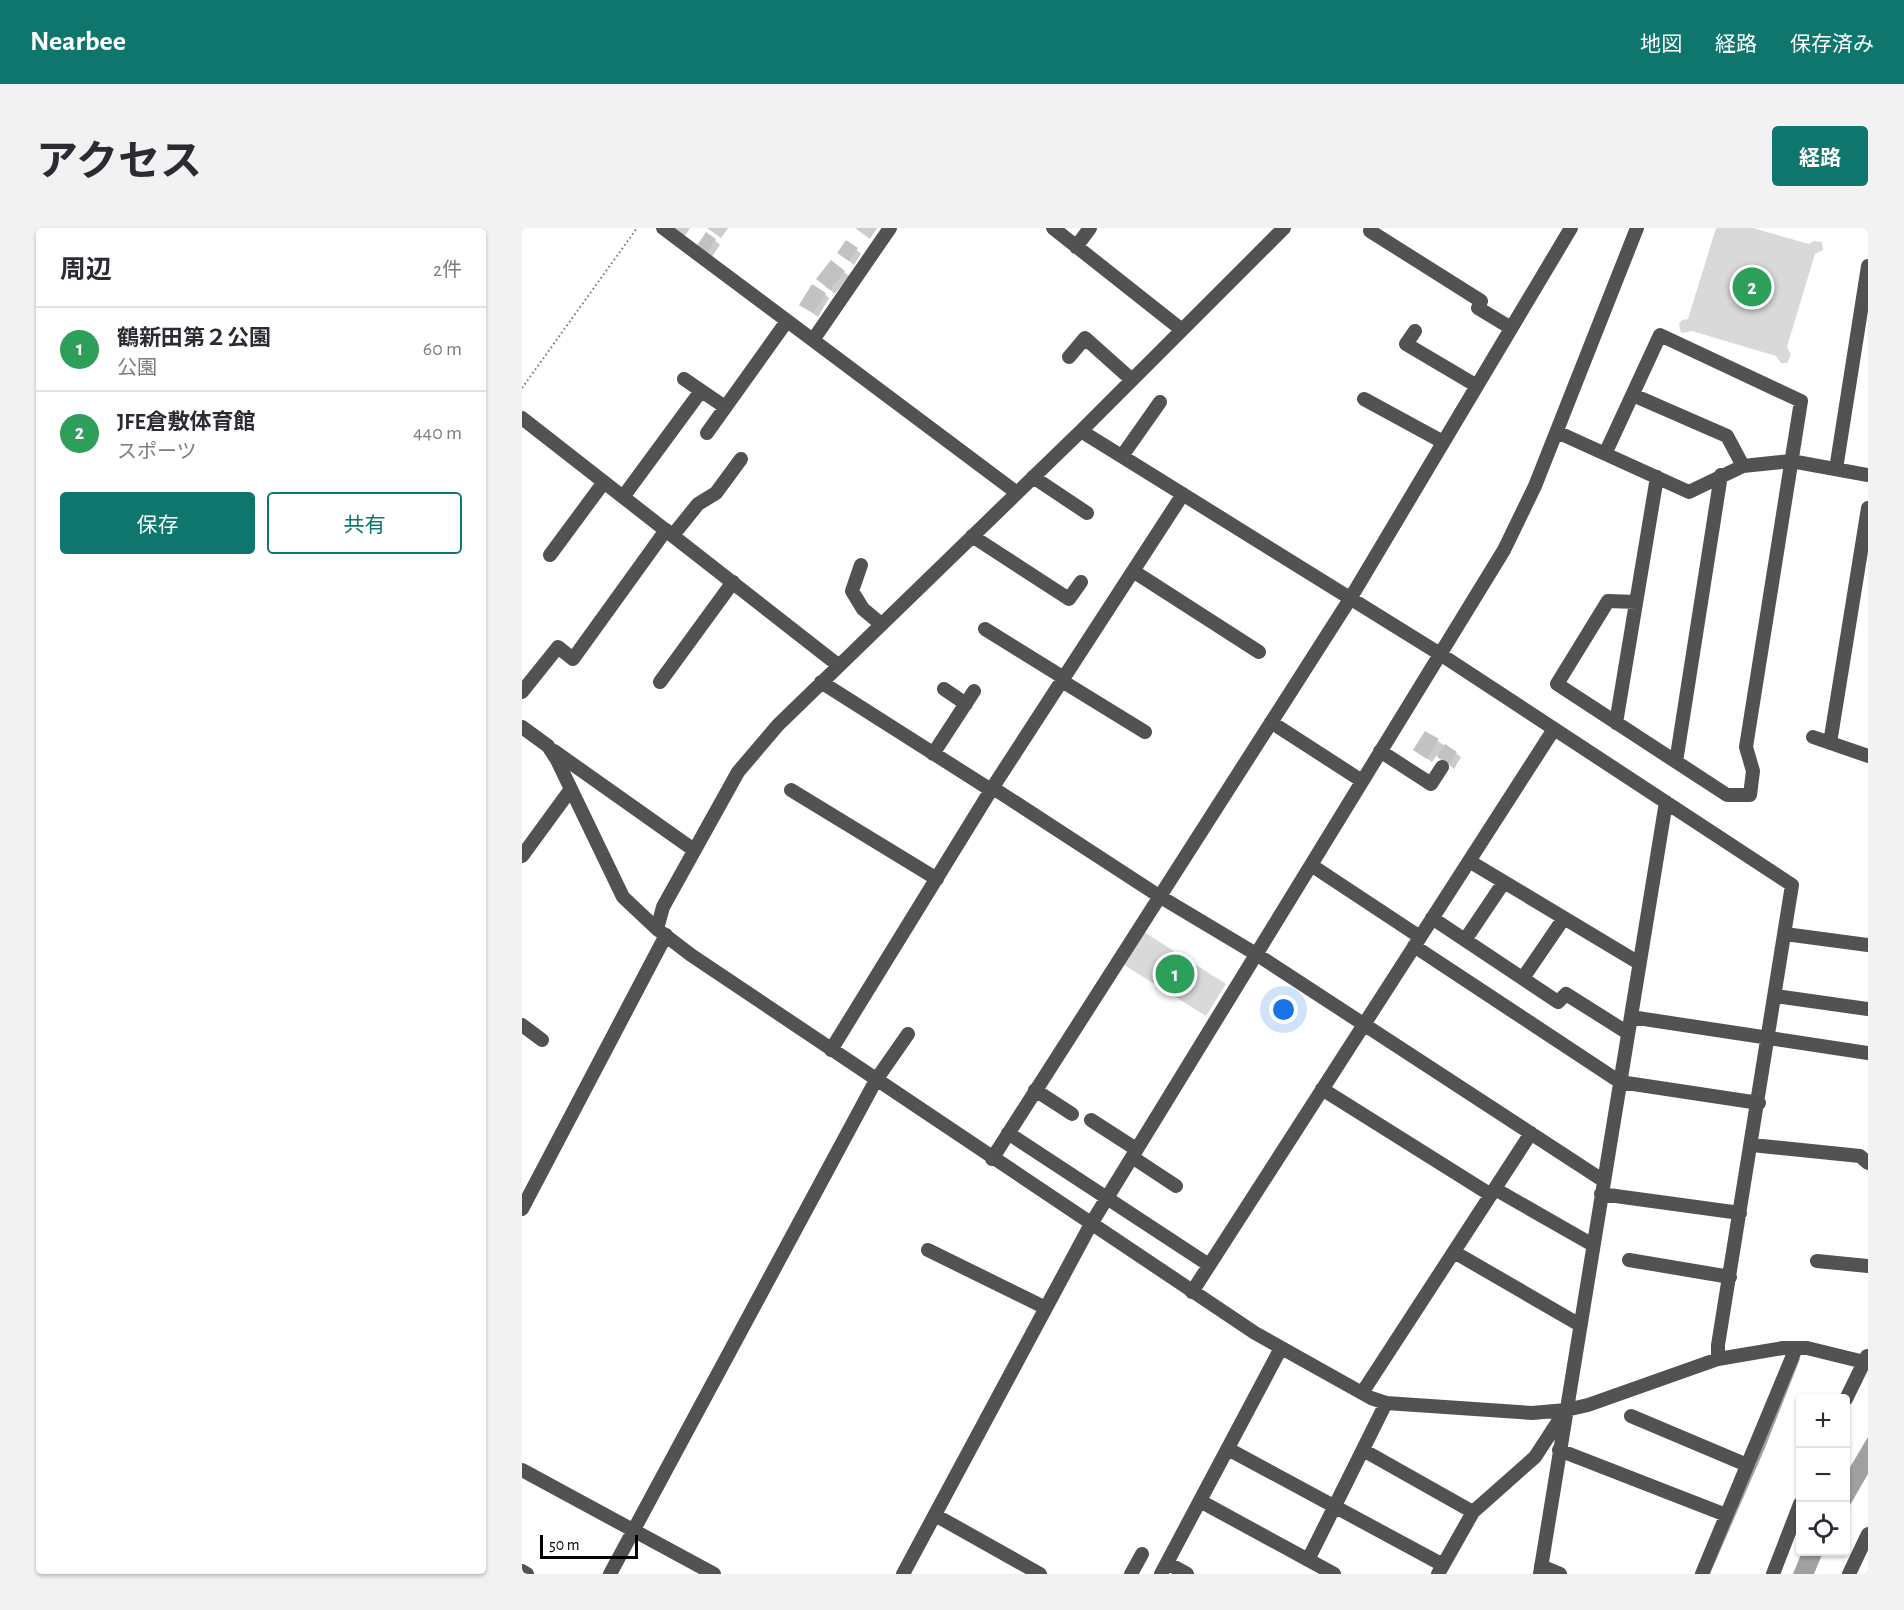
<!DOCTYPE html>
<html lang="ja">
<meta charset="utf-8">
<style>
:root{--surface:#fff;--page:#f2f2f3;--text:#2b2b33;--muted:#7c7c81;--line:#e1e1e2;--accent:#0f766e}
body{margin:0;font-family:"Alegreya Sans","Noto Sans JP",sans-serif;background:var(--page);color:var(--text)}
.controls{position:absolute;right:18px;bottom:18px;display:grid;overflow:hidden;border-radius:6px;box-shadow:0 2px 4px #0004}
.controls button{width:54px;height:54px;display:grid;place-items:center;padding:0;border:0;border-bottom:2px solid var(--line);background:var(--surface);color:var(--text);font:30px sans-serif}
.scale{position:absolute;left:18px;bottom:15px;width:98px;box-sizing:border-box;padding-left:6px;border:3px solid #000;border-top:0;font-size:16px;line-height:21px;white-space:nowrap;color:#000;-webkit-text-stroke:4px #fff;paint-order:stroke}
.you{position:absolute;left:762px;top:782px;width:21px;height:21px;margin:-15px;border:4px solid #fff;border-radius:50%;background:#1a73e8;box-shadow:0 0 0 9px #1a73e833}
.badge{display:grid;place-items:center;width:39px;height:39px;border-radius:50%;background:var(--accent);color:#fff;font-size:20px;font-weight:700}
.pin{position:absolute;translate:-50% -50%;border:3px solid #fff;box-shadow:0 2px 6px #0006}
.list{margin:0;padding:0;list-style:none}
h2{display:flex;justify-content:space-between;align-items:center;height:78px;margin:0;padding:0 24px;font-size:26px}
h2 small{font-size:20px;font-weight:400;color:var(--muted)}
.list li{display:grid;grid-template-columns:39px 1fr auto;gap:18px;align-items:center;box-sizing:border-box;height:84px;padding:0 24px;border-top:2px solid var(--line)}
.list b{display:block;font-size:22px;white-space:nowrap}
.list p{margin:0;font-size:20px;white-space:nowrap;color:var(--muted)}
.list em{font-size:20px;font-style:normal;color:var(--muted)}
.actions{display:flex;gap:12px;padding:18px 24px}
.actions a{flex:1;padding:14px 0;border:2px solid var(--accent);border-radius:6px;text-align:center;font-size:21px;color:var(--accent)}
.actions .main{background:var(--accent);color:#fff}
.icon{flex:none;width:33px;height:33px;fill:none;stroke:currentColor;stroke-width:2;stroke-linecap:round;stroke-linejoin:round}
.map{position:relative;flex:none;width:1346px;height:1346px;overflow:hidden;border-radius:6px}
header{display:flex;align-items:center;gap:36px;box-sizing:border-box;height:84px;padding:0 30px;background:var(--accent);color:#fff}
header strong{font-size:28px}
nav{display:flex;gap:33px;margin-inline-start:auto;font-size:21px}
.intro{display:flex;align-items:center;justify-content:space-between;box-sizing:border-box;height:144px;padding:0 36px}
h1{margin:0;font-size:42px}
.button{padding:15px 27px;border-radius:6px;background:var(--accent);color:#fff;font-size:21px;font-weight:700}
main{display:flex;gap:36px;padding:0 36px}
aside{flex:1;background:var(--surface);border-radius:6px;box-shadow:0 2px 4px #0004}
.map>svg:first-child{display:block}
</style>
<header>
<strong>Nearbee</strong>
<nav><a>地図</a><a>経路</a><a>保存済み</a></nav>
</header>
<div class="intro"><h1>アクセス</h1><a class="button">経路</a></div>
<main>
<aside>
<h2>周辺<small>2件</small></h2>
<ul class="list">
<li><span class="badge" style="background:#2e9e5b">1</span><div><b>鶴新田第２公園</b><p>公園</p></div><em>60 m</em></li>
<li><span class="badge" style="background:#2e9e5b">2</span><div><b>JFE倉敷体育館</b><p>スポーツ</p></div><em>440 m</em></li>
</ul>
<div class="actions"><a class="main">保存</a><a>共有</a></div>
</aside>
<div class="map">
<svg width="1346" height="1346" viewBox="0 0 1346 1346">
<rect width="100%" height="100%" fill="#fff"/>
<!-- green -->
<path fill="#d9d9d9" d="M1194,0H1231L1287,16L1292,13L1300,14L1301,22L1293,26L1265,119L1269,127L1265,135H1259L1254,128L1170,103L1159,105L1157,96L1160,92L1166,91Z
M622,704L704,756L684,788L602,737Z"/>
<!-- water -->
<path fill="#a0a0a0" d="M1274,1128L1278,1131L1243,1220L1188,1346H1183Z
M1346,1209V1246L1324,1284V1246Z
M1280,1324H1301L1292,1346H1271Z"/>
<!-- shadow -->
<path fill="#0003" d="M149,0H168L162,9Z
M185,0H206L199,10Z
M333,0H355L348,11Z
M193,12L198,17L189,30L180,24Z
M335,22L339,26L332,37L317,25Z
M310,34L327,48L313,66L301,56Z
M303,66L307,70L296,89L279,77Z
M904,505L939,529L932,541L915,527L910,534L893,522Z"/>
<!-- building -->
<path fill="#c2c2c2" d="M184,4L194,11L184,26L174,19Z
M324,12L336,20L327,33L315,25Z
M309,32L323,43L308,62L294,51Z
M290,56L304,65L291,85L277,77Z
M903,503L917,511L905,531L891,522Z
M923,516L935,524L927,537L915,529Z"/>
<g fill="none" stroke-linecap="round" stroke-linejoin="round">
<!-- path -->
<path stroke="#747474" stroke-width="2" stroke-dasharray="1.5 3" stroke-linecap="butt" d="M0,160L115,0"/>
<!-- minor -->
<path stroke="#525252" stroke-width="14" d="M141,0L495,265
M531,0L660,102
M848,3L959,73L956,80L989,100
M554,19L568,0
M893,103L884,116L955,158
M291,112L368,0
M547,129L563,110L610,152
M162,151L203,179
M842,171L921,214
M0,190L316,437
M559,203L918,426L1270,657L1196,1117V1131
M1035,204L1167,264L1221,238L1205,208L1111,167
M185,205L265,93
M1083,226L1138,107L1279,173L1224,519L1231,543L1228,567H1205L1035,456L1086,373L1114,374
M600,228L638,174
M1221,238L1269,233L1346,247
M1314,241L1346,38
M511,249L565,285
M101,269L179,163
M151,307L176,276L194,265L219,231
M450,308L547,371L559,354
M28,327L82,254
M339,337L330,363L341,381L359,396
M611,343L737,424
M463,401L542,450
M540,453L623,504
M138,454L211,354
M299,454L469,562
M422,461L444,476
M0,464L36,419L51,431L144,302
M749,494L840,553
M1094,495L1135,249
M0,499L26,518L35,532L101,669L135,701L169,727L733,1105L849,1170L864,1175L1010,1185L1044,1182L1066,1177L1196,1131L1261,1120H1285L1346,1135
M1291,509L1346,528
M1308,515L1346,280
M32,523L172,622
M858,523L909,556L920,539
M411,526L452,463
M1154,534L1199,247
M471,560L637,668L734,726L1082,953
M269,562L415,651
M0,628L49,561
M947,633L1117,735
M789,637L898,709
M910,690L1036,774L1044,766L1106,805
M135,701L141,679L216,544L256,497L559,203L762,0
M1263,706L1346,717
M943,712L982,654
M892,718L1098,854L1237,875
M1001,750L1042,690
M1253,768L1346,781
M1109,789L1346,825
M0,797L20,812
M309,822L469,562L661,266
M800,861L969,967
M513,862L550,886
M569,892L614,921
M486,905L687,1037
M1230,917L1338,928L1346,935
M610,929L654,958
M470,931L828,371L1049,0
M973,961L1071,1017
M1079,966L1218,985
M0,981L144,707
M406,1022L524,1080
M932,1024L1058,1097
M1107,1032L1208,1049
M1295,1033L1346,1038
M670,1064L1032,501
M840,1165L1009,905
M1324,1171L1345,1128
M1109,1188L1225,1237
M706,1221L921,1337
M841,1222L951,1284
M1037,1222L1204,1287
M0,1242L192,1346
M678,1273L812,1346
M413,1287L518,1346
M786,1332L864,1175
M645,1335L665,1346
M1019,1338L1038,1346
M0,1343L5,1346
M88,1346L354,852L386,806
M381,1346L569,996L982,322L1013,258L1115,0
M609,1346L620,1326
M639,1346L759,1120
M916,1346L951,1284L1013,1229L1041,1186
M1018,1346L1144,574
M1180,1346L1274,1120
M1251,1346L1278,1276
M1327,1346L1346,1306"/>
</g>
</svg>
<div class="controls">
<button>+</button>
<button>−</button>
<button><svg class="icon" aria-label="locate" viewBox="0 0 24 24"><circle cx="12" cy="12" r="6"/><path d="M12 2v4M12 18v4M2 12h4M18 12h4"/></svg></button>
</div>
<div class="scale">50 m</div>
<div class="you"></div>
<div class="pin badge" style="left:653px;top:746px;background:#2e9e5b">1</div>
<div class="pin badge" style="left:1230px;top:59px;background:#2e9e5b">2</div>
</div>
</main>
